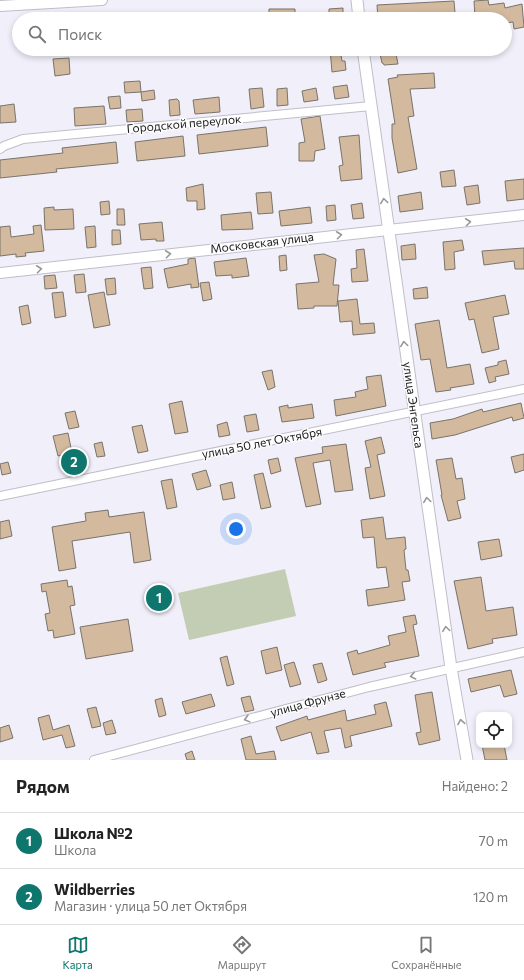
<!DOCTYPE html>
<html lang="ru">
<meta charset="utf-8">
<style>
:root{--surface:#fff;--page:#f2f2f2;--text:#222;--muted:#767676;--line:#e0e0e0;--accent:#0f766e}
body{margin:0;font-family:Commissioner,sans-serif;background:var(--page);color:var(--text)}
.controls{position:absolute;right:12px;bottom:12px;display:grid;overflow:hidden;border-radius:8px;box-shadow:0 2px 6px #0003}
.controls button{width:36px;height:36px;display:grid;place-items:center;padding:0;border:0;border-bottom:1px solid var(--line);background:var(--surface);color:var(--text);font:20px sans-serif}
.you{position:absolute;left:236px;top:529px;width:14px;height:14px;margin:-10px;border:3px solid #fff;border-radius:50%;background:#1a73e8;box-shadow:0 0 0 6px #1a73e833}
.badge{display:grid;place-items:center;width:26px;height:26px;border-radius:50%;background:var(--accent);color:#fff;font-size:13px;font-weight:700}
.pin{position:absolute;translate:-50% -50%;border:2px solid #fff;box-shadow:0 1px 4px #0006}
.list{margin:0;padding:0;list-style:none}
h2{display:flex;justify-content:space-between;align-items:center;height:52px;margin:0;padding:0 16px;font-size:17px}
h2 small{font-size:13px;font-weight:400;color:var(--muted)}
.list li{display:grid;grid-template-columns:26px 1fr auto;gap:12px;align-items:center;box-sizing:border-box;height:56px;padding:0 16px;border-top:1px solid var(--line)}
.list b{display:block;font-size:15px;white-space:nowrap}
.list p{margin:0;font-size:13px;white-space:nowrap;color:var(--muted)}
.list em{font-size:13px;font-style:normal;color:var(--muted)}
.icon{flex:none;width:22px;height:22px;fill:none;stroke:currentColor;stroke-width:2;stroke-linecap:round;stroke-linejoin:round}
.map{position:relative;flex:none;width:524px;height:760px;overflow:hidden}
.search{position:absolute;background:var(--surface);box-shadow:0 2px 6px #0003;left:12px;right:12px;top:12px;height:44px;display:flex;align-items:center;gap:10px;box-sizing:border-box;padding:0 14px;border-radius:22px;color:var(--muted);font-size:15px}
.sheet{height:164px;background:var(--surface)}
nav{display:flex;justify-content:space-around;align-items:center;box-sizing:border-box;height:56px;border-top:1px solid var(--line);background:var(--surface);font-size:11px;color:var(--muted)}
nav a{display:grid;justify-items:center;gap:2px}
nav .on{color:var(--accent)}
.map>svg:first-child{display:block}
</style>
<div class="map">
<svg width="524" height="760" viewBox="0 0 524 760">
<rect width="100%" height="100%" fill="#f0effa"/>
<!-- green -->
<path fill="#c3cdb4" d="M285,569L296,616L189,640L178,593Z"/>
<!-- building -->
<path fill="#d3ba9e" stroke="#7a736b" d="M488,0L489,5L504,3L505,8L522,4L524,27L514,29L513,22L505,23V19H496L495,16L475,17L474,1Z
M454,1L455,13L397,16V19H378L377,5Z
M343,8V19H329V9Z
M269,9H295V19H269Z
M330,49H340L342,61H345L346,70L332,72Z
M379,49H395L398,64L384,65L383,63H382Z
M69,58L70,74L55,76L53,59Z
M434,73L435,88L410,89L414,116L408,117L417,169L398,173L392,138V124H395L388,79L398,77L397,75Z
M140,81L141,92L125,93L124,82Z
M347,85L349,97L335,99L333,87Z
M262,88L264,107L251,109L249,89Z
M287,88L288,105L277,106V89Z
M316,88L318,100L304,102L302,91Z
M154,90L155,99L142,101L141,92Z
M120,96L121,108L110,109L108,97Z
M219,97L220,112L195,114L193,100Z
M177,99L179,101L180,115L170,116L169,100Z
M14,104L16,122L0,123V106Z
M104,106L106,124L75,126L74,108Z
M142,109L143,121L127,122L126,110Z
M320,116L325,149L315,151L314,161H299V143L305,142L301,119Z
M266,127L268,146L199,154L197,135Z
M359,135L362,179L341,181L339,166L343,165L339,137Z
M183,136L185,156L137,161L135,142Z
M116,142L118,163L56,169L57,172L0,178V160L63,153L62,148Z
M454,170L456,186L442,187L440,172Z
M524,179V199L507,201L505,181Z
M203,184L205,209L197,210V201H187L186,188Z
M478,185L480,203L467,205L464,187Z
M271,192L273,213L258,214L256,193Z
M421,192L423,209L400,212L398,196Z
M109,201L110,214L101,215L100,202Z
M362,203L364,218L353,219L351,205Z
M335,205L336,220L327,221L326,206Z
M54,207V210L73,209L74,229L45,230L44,208Z
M310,207L312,223L281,226L279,211Z
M117,209H124L125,225H117Z
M251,212L253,229L222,230L221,215Z
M162,222L164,241H156V239L141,240L139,224Z
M41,225L44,251L25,253L26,256L16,257V254L0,256V227L10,226L11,237L34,234L33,226Z
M95,226L96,247L87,248L85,227Z
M112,230H120L121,244L112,245Z
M462,240L464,250L454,252L455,269L445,270L443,242Z
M415,244L416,259L402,260L401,246Z
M524,248V269H515L514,261L484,265L482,251Z
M364,249L368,281L352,282L351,269L357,268L356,250Z
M324,254L336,259L333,285H339L337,306H314V308L298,309L296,284L319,282L314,255Z
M286,255L287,270L280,271L279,256Z
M195,258L199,287L191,288V284L168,288L164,269L188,264V259Z
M246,258L249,276L232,278V275L216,276L214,262Z
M151,267L153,288L144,289L141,268Z
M84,274L86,292L76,293L74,275Z
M55,275L57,288L45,289L44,276Z
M115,278L116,294L107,295L105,279Z
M209,282L212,299L203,301L200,283Z
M427,287L428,298L414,299L413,289Z
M63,292L66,316L55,318L52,293Z
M104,292L110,325L94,328L88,295Z
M505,295L509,314L493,317L499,349L482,353L474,319L469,320L465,303Z
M357,299L360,324L374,323L375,333L353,335L352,321L340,322L338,301Z
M28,305L31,323L22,325L19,307Z
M439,320L447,368L470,364L474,384L450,388L451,390L436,392L430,359L421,360L415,324Z
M506,360L509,374L495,377L496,381L489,383L485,368L498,365V362Z
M272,370L275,387L268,390L262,372Z
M381,375L386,406L336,416L334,400L356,397L355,392L368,389L366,377Z
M182,401L188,432L175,434L169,404Z
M521,403L524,418L513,421L512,417L455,435L432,439L430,423L453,419L482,409L483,412Z
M312,404L314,418L282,422L279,407L288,405V408Z
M75,411L79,427L69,429L65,413Z
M256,414L259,430L247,432L244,416Z
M227,422L230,435L219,437L217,425Z
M142,425L148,451L138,453L132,427Z
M68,433L72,453L58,456L53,436Z
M381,437L385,453L377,455L385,496L370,499L365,468L371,467L365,441Z
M102,442L105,456L97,457L94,444Z
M346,444L353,490L335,492L330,460L313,463L321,504L306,507L295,458L323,453L322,447Z
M78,454L81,468L71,470L68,456Z
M524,454V470L515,473L511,457Z
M278,458L281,471L271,474L268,460Z
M452,458L456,479L462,478L465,499L457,501L461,518L448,521L441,495H442L436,460Z
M8,462L11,473L2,475L0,464Z
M206,470L211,486L197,490L192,474Z
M263,473L271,507L261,509L254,475Z
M172,479L177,507L167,509L161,481Z
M232,482L235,498L223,500L220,485Z
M108,510L109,517L144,512L151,560L134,563L130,532L72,541L76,568L59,571L52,527L86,521L85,513Z
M383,517L386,539L405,537L406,549L404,550L406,570H408L410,581L402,582L405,600L368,606L366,590L389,587L386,567L377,568L374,537L363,538L361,520Z
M9,520L12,536L0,539V522Z
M499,539L502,556L481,560L478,542Z
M481,577L486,611L513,607L517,635L492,639L493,643L468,649L454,581Z
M67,580L68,587L72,586L75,605L70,606L75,634L54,638L53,630L48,631L45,614L50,613L46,591L42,592L41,584Z
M415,615L417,624L413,625L419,656L384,663L386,667L353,675L347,653L357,650L358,654L390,645L388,636L406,632L403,617Z
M128,619L133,651L86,659L80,627Z
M277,647L282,670L266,674L261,651Z
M227,656L234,684L227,686L220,658Z
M294,662L301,684L290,687L284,665Z
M322,663L327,680L318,683L313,665Z
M511,670L517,694L504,697L500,685L471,692L468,679Z
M432,692L440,740L419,745L416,733L421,732L415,695Z
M211,694L215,706L186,714L182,702Z
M250,696L254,710L245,712L241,698Z
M162,698L166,715L159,717L155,700Z
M386,702L392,726L350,736L352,746L345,748L341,728L324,731L329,752L317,754L311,732L281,741L276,727L307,716L308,720L345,710L347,721L376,714L374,705Z
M96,707L101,726L92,728L87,709Z
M49,715L53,730L69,725L75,746L66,748L62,735L43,740L38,718Z
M112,720L116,733L106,735L103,723Z
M9,725L13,738L0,742V728Z
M251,736L256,754L274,751L276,760H246L241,739Z
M482,745H504L507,760H485Z
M192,751L195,760H187L185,754Z"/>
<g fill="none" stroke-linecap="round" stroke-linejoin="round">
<!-- minor casing -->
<g stroke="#c0bec9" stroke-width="10">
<path id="minor" d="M0,149L4,146L23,139L371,106
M0,496L524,389
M94,760L369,687L524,652"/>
</g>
<!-- tertiary casing -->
<g stroke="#c0bec9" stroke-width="12">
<path id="tertiary" d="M0,6L102,0
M0,273L524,215"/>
</g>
<!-- secondary casing -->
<g stroke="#c0bec9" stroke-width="13">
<path id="secondary" d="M357,0L359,19
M363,49L451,668L467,760"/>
</g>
<!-- minor -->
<use href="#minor" stroke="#fff" stroke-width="8"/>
<!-- tertiary -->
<use href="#tertiary" stroke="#fff" stroke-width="10"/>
<!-- secondary -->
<use href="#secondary" stroke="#fff" stroke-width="11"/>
</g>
<!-- one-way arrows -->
<defs><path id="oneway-chevron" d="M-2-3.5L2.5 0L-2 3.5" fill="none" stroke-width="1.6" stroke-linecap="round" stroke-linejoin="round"/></defs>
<g stroke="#98989a">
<use href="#oneway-chevron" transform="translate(384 201) rotate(-98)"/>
<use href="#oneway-chevron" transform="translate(468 222) rotate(-7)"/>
<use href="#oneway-chevron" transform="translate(339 235) rotate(-7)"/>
<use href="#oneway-chevron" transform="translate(168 254) rotate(-7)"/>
<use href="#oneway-chevron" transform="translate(39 269) rotate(-7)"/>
<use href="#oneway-chevron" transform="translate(404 344) rotate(-98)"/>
<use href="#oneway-chevron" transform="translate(427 500) rotate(-98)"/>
<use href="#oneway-chevron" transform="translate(446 629) rotate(-98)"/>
<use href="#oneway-chevron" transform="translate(413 676) rotate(167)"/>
<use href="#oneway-chevron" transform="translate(247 719) rotate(165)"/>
<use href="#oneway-chevron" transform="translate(461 722) rotate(-100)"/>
</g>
<g text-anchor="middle" stroke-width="3" stroke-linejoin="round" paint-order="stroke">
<!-- street labels -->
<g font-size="12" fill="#1b1b1f" stroke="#fdfdfd">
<text transform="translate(184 124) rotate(-5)" y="4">Городской переулок</text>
<text transform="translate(262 243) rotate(-7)" y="4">Московская улица</text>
<text transform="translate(413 405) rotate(82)" y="4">улица Энгельса</text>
<text transform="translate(262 443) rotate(-11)" y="4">улица 50 лет Октября</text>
<text transform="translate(308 703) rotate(-15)" y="4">улица Фрунзе</text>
</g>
</g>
</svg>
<div class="controls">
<button><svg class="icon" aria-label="locate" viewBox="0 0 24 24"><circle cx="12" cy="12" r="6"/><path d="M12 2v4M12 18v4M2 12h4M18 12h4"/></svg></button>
</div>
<div class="you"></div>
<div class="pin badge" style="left:159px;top:598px">1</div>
<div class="pin badge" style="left:74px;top:462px">2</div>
<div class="search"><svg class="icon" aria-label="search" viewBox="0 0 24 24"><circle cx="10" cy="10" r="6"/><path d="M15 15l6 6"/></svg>Поиск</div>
</div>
<section class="sheet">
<h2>Рядом<small>Найдено: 2</small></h2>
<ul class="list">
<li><span class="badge">1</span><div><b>Школа №2</b><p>Школа</p></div><em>70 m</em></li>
<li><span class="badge">2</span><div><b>Wildberries</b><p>Магазин · улица 50 лет Октября</p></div><em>120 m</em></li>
</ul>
</section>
<nav>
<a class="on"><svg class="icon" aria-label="map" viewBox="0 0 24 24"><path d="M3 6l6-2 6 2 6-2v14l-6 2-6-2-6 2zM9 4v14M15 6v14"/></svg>Карта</a>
<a><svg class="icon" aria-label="directions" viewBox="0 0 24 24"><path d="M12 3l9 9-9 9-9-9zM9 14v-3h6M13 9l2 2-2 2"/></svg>Маршрут</a>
<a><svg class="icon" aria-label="saved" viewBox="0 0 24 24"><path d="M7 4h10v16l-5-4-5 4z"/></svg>Сохранённые</a>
</nav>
